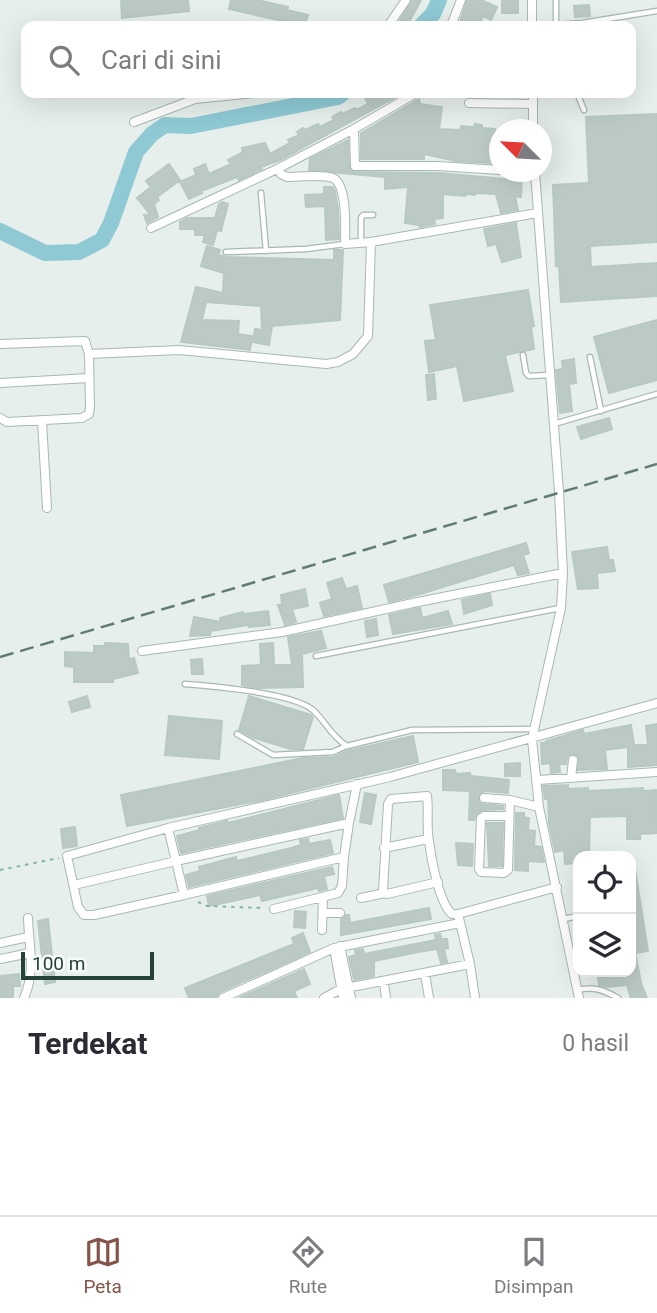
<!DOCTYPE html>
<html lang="id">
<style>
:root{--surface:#fff;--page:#f2f2f3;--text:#2b2b33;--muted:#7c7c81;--line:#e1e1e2;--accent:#855347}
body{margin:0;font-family:Roboto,sans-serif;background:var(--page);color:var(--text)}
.controls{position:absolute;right:21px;bottom:21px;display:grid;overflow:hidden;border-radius:14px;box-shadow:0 7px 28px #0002}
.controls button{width:63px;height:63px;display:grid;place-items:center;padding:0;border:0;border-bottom:2px solid var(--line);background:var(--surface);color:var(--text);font:35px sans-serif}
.compass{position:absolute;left:489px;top:119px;width:63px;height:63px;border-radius:50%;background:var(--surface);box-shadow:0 7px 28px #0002;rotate:294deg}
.scale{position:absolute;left:21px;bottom:18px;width:133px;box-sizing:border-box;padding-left:7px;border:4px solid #24423a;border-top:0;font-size:19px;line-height:24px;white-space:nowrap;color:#24423a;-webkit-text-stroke:5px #f7fbf9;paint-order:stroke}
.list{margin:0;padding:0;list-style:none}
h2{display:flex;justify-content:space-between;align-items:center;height:91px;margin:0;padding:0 28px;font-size:30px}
h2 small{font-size:23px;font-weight:400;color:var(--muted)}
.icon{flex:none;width:38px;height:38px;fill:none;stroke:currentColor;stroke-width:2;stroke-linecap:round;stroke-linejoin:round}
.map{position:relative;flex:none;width:657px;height:998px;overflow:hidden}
.search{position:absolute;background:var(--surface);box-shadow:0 7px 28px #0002;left:21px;right:21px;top:21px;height:77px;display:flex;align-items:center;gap:18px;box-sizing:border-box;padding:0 24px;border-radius:14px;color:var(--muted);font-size:26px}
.sheet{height:217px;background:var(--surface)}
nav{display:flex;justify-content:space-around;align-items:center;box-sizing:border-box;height:98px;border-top:2px solid var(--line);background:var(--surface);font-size:19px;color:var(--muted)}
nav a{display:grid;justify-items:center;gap:4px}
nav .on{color:var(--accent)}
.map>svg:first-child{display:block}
</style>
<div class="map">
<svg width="657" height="998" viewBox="0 0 657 998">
<rect width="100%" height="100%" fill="#e6efeb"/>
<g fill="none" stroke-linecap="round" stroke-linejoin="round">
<!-- river -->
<path stroke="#8ec9d4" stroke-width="16" d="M421,26L433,14L439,0
M0,231L45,253L79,252L102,240L111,223L136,152L152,134L165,125L191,126L338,97L343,93"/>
</g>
<!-- building -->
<path fill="#bbcac4" stroke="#b8c9c2" stroke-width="2" d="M121,0H188L189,11L122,18Z
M231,0H257L288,7L287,10L308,15L305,26H286L287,22L229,9Z
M412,0H421L408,24L400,20Z
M467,0H481L497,7L491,20L483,16L479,26H459Z
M502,1H518V13H502Z
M589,5L590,16L575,17L574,6Z
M368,93H403L280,160L261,167L262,169L239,180L237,177L201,191L202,193L189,199L180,182L196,175L194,169L205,164L209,174L231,164L228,160L243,152L242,148L265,143L270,154L290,143L288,140L299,135L297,132L303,128L305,130L318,124L320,127L334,120L332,117L341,112L342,114L355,108L356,110L368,104L364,95Z
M419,99L420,104L442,107L439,129L460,130L461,126L475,127V124L482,125V128L495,129L496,147L493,163L456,161L424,154V159H361V133Z
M657,114V242L590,246L591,267L657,263V296L561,302L559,266H556L553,185L589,183L586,117Z
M348,140L349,167L354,172L438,173L506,179V174H522L521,197L515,196L518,210L501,213L496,194L475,193V195L466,194L465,196L443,194V218L434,219L435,224L420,227L419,225L405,223L408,187L385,189V177L309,170L310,159Z
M169,164L180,180L157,197L159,200L154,204L158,217L147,223L144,215L150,214L137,198L151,187L146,181Z
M324,187H333L335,191L338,209L339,239L326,240L325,206L306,207L305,195L324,194Z
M222,202L228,204L221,231L217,230L213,245L203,242L205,235H195V229H180V222L187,218H215L219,204Z
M516,223L521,257L502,262L496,244L488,246L484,229Z
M207,246L220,250L218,255L226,257L334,260V250H343L340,320L272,326L269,345L253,342L255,329L262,330L261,306L206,302L202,320L239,321L238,334L252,336L250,350L181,342L196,287L223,293L224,273L201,266Z
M528,290L534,326L531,327L534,349L505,355L513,391L464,401L457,366L429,372L425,341L436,340L430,305Z
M657,320V380L609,393L594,337Z
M574,359L576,383L569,384L572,411L560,413L556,370L563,369L562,361Z
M434,374L436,399L428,400L426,375Z
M609,418L612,429L581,439L577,427Z
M526,543L529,553L523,555L529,573L518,575L514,565L417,595L389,602L384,585Z
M607,547L609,560H613L615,571L597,573L598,588L578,589L572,552Z
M342,578L346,589L357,586L362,608L324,616L320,603L332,599L327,583Z
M305,589L308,606L292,609L296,622L285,625L278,605H282L281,595Z
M490,594L492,605L464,614L462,600Z
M420,608L422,618L448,611L452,624L393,634L389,615Z
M268,611L270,625L249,627L248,625L211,631L210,635L190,636L194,617L221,622L220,618L243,612L244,614Z
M376,619L378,635L367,637L365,621Z
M321,631L326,648L302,654L303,687L258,688L242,685V666L261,665L260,644L273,643L274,665H292L288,637Z
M105,643L128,644L129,659L134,658L138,673L113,679V682H74V667L65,666V652L94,653V646H105Z
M202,659L203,674H192L191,660Z
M87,696L90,707L72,712L69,702Z
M249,696L311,715L313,717L303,749H291L254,738L239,730Z
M169,716L222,721L219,759L165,755Z
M657,724V765L628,767V747L605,750L607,769L578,770L579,758L573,753L567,757L566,764H559L560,772L551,773L550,763L542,764L541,743H546V741L583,730L584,734L631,725L634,745H648L646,726Z
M413,736L418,762L262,800L127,826L121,795L303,758L334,757L347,751Z
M520,763V776H505V764Z
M443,770H455L456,774L470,773L471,776L509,780L508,793L484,791L478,797L481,804L503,806V809L483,810L476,814L474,820H469L470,791L443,790Z
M568,785V789L588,788V791L643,788V791L656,790L657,833L640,834V839H627V816L590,817L589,856H577L578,863L565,864L564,850L555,852L549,823L548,799H545L543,786Z
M365,793L376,795L371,824L360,822Z
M339,795L343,818L181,853L177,836L200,830L199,828L227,821L228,823Z
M516,813H524V817L529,818L528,830L535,831L534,846L541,847L544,862L528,861V871L515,870Z
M487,823H503L502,866H489Z
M75,827L77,846L63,848L61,829Z
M308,839L309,844L330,840L333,853L189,887L186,875L200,871L199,867L236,857L237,861L291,848L301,845L300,840Z
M456,843L473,844L472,866L458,865Z
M332,867L334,874L324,876L327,889L319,891L318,888L262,901L260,895L209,906L207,896Z
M631,869H635L648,951L635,953L631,922Z
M429,908L431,919L341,935V919L346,915H349L350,923Z
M295,911L306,912L305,928L294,927Z
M48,919L55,982L45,984L38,921Z
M303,933L310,952L220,992L216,998H189L185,988L294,944L292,938Z
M440,934L441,939H447L448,948L444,949L447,962L441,963L437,949L418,952L374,961V976L354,980L349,957L356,955L355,950L363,949L364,954L436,940L435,935Z
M631,947H634L641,983L647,998H631L627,985L607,987L599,985L597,972H631Z
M304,969L310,984L294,991L297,998H239Z
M19,974L20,986H13V998H0V976Z"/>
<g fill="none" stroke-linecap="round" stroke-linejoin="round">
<!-- service casing -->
<g stroke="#a8b8b2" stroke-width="7">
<path id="service" d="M556,25L582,23L657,11
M556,26V0
M577,93L584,110
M261,193L266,251
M361,242V218L363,215H373
M226,252L306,249L345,244
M523,355L526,373L529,376L549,375
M590,357L601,411
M554,424L657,394
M316,656L560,608
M185,684C213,686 293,693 313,710C326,722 331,736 347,746L412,730L533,729
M237,734L273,755L333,752L346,746
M564,919L578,916
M578,990C593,986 604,990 618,998"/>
</g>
<!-- minor casing -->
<g stroke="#a8b8b2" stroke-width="10">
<path id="minor" d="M388,26L406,0
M451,26L461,0
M532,26V0
M416,93L354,129L277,169L281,174L287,177C298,177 323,174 333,178C348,185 345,229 345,244L371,242L537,213
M533,93V130
M469,103L533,104
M134,122L195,99L254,93
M354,129L355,166H438L500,170
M535,172L559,492L563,573L561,608L532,739L539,807L579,998
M151,228L277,169
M0,344L85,341L89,354L90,407L89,414L82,418L7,422L0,418
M89,354L179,350L326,364L338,362L353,354L368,336L371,242
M0,383L89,378
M42,421L47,508
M142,651L282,632L413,603L563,573
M571,778L573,760
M538,780L657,772
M484,798L510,800L539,807
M508,816H484L481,818L479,869L481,872L504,873L508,870L510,800
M349,823L344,857L184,895L176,861Z
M349,823L357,784
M384,848L428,839
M74,885L176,861L168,828
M184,895L94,915H84L78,907L67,856L168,828L390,777L657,703
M361,898L385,893
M274,909L338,893L342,886L344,857
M323,913H340
M458,914L557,887
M322,930L323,897
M0,943L28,937
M340,946L351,998
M334,948L343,998
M0,959L30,953
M470,964L475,998
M425,974L429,998
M384,983L386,998
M24,998C36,970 29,948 28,918
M223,998L334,948L460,923
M324,998L341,989L470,964L458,914H452C439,903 431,858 429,841C426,826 429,810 427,796L391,799L388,804L383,891L387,894L438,882"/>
</g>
<!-- path -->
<path stroke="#86b3a5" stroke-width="2" stroke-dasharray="3.5 5" stroke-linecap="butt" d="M0,870L59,858
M198,902L207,906L264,908"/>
<!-- service -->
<use href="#service" stroke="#fff" stroke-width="4.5"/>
<!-- minor -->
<use href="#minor" stroke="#fff" stroke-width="8"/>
<!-- rail -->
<path stroke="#5f7d75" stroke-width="2.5" stroke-dasharray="14 7" stroke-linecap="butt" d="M0,657L657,464"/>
</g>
</svg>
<div class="controls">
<button><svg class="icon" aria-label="locate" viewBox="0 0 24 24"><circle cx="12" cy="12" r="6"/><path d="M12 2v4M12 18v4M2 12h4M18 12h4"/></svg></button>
<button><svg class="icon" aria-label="layers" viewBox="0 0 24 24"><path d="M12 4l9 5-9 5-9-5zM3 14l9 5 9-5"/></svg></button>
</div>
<svg class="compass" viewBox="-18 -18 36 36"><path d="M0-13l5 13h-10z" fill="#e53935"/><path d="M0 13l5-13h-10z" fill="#7c7c81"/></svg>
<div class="scale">100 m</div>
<div class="search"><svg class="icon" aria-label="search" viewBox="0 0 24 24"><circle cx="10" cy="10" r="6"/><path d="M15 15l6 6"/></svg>Cari di sini</div>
</div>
<section class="sheet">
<h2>Terdekat<small>0 hasil</small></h2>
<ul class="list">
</ul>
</section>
<nav>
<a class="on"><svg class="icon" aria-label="map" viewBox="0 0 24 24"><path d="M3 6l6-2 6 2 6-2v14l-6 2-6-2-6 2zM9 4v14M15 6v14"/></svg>Peta</a>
<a><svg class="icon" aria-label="directions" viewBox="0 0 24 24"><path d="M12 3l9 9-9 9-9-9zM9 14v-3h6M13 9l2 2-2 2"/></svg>Rute</a>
<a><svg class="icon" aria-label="saved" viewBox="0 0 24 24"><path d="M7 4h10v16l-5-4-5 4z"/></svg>Disimpan</a>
</nav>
